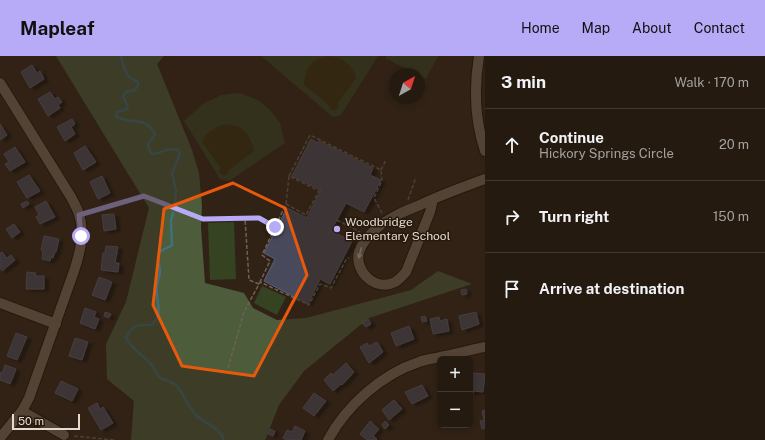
<!DOCTYPE html>
<meta charset="utf-8">
<style>
:root{--surface:#251a10;--page:#31271e;--text:#f1f3f6;--muted:#a3a19f;--line:#423830;--accent:#b7abf7}
body{margin:0;font-family:"Public Sans",sans-serif;background:var(--page);color:var(--text)}
.controls{position:absolute;right:12px;bottom:12px;display:grid;overflow:hidden;border-radius:6px;box-shadow:0 2px 6px #0003}
.controls button{width:36px;height:36px;display:grid;place-items:center;padding:0;border:0;border-bottom:1px solid var(--line);background:var(--surface);color:var(--text);font:20px sans-serif}
.compass{position:absolute;left:389px;top:12px;width:36px;height:36px;border-radius:50%;background:var(--surface);box-shadow:0 2px 6px #0003;rotate:39deg}
.scale{position:absolute;left:12px;bottom:10px;width:68px;box-sizing:border-box;padding-left:4px;border:2px solid #e4dad2;border-top:0;font-size:11px;line-height:14px;white-space:nowrap;color:#e4dad2;-webkit-text-stroke:3px #27190c;paint-order:stroke}
.stop{position:absolute;width:12px;height:12px;margin:-9px;border:3px solid #b7abf7;border-radius:50%;background:#fff}
.stop.end{background:#b7abf7;border-color:#fff;box-shadow:0 1px 4px #0008}
.list{margin:0;padding:0;list-style:none}
h2{display:flex;justify-content:space-between;align-items:center;height:52px;margin:0;padding:0 16px;font-size:17px}
h2 small{font-size:13px;font-weight:400;color:var(--muted)}
.list li{display:grid;grid-template-columns:26px 1fr auto;gap:12px;align-items:center;box-sizing:border-box;height:72px;padding:0 16px;border-top:1px solid var(--line)}
.list b{display:block;font-size:15px;white-space:nowrap}
.list p{margin:0;font-size:13px;white-space:nowrap;color:var(--muted)}
.list em{font-size:13px;font-style:normal;color:var(--muted)}
.icon{flex:none;width:22px;height:22px;fill:none;stroke:currentColor;stroke-width:2;stroke-linecap:round;stroke-linejoin:round}
.map{position:relative;flex:none;width:485px;height:384px;overflow:hidden}
header{display:flex;align-items:center;gap:24px;box-sizing:border-box;height:56px;padding:0 20px;background:var(--accent);color:#111}
header strong{font-size:19px}
nav{display:flex;gap:22px;margin-inline-start:auto;font-size:14px}
main{display:flex}
aside{flex:1;background:var(--surface)}
.map>svg:first-child{display:block}
</style>
<header>
<strong>Mapleaf</strong>
<nav><a>Home</a><a>Map</a><a>About</a><a>Contact</a></nav>
</header>
<main>
<div class="map">
<svg width="485" height="384" viewBox="0 0 485 384">
<defs>
<filter id="shadow"><feDropShadow dx="4.5" dy="2.5" stdDeviation="1" flood-color="#0009"/></filter>
</defs>
<rect width="100%" height="100%" fill="#312216"/>
<!-- green -->
<path fill="#354323" d="M261,0H378L341,59L333,61Z
M386,0H438L426,23L419,20V18H416L385,2Z
M240,37L258,44L269,53L280,67L285,87L229,125L220,123L184,65L203,48L221,39Z
M234,166L236,223L210,224L208,167Z
M262,230L286,241L277,259L254,247Z"/>
<!-- forest -->
<path fill="#4d5c3a" d="M56,0H164L157,8L192,94L199,117L202,150L201,171L205,227L244,237L253,252L277,264L306,262L411,234L438,215L472,228L369,262L304,315L279,349L265,384H131L134,345L107,323L106,288L126,246L149,152Z"/>
<!-- sand -->
<path fill="#352d0c" d="M330,0C342,1 353,9 356,22L338,47L339,50L335,55L330,53L328,48L305,30L304,28C306,10 312,3 330,0Z
M222,69C240,66 251,78 254,95L229,114L226,120L221,118L219,116L220,111L202,86C205,77 213,73 222,69Z"/>
<g fill="none" stroke-linecap="round" stroke-linejoin="round">
<!-- stream -->
<path stroke="#3f707d" stroke-width="2.5" d="M121,0L124,12L129,21L138,26V29L135,34L126,36L123,40L128,51L125,54L117,56L116,60C128,70 147,58 155,79L148,88L149,94L152,98C161,97 169,91 178,94L180,98L172,117L176,134L175,148
M173,157L171,165L172,189C168,193 162,192 159,197C155,203 160,209 160,215C160,221 157,225 157,231C155,245 165,258 151,269C136,269 135,267 126,281C131,294 145,299 153,311C156,315 156,320 162,323C167,325 171,325 176,329C184,338 188,351 197,360C208,370 218,369 224,384"/>
</g>
<!-- building -->
<path fill="#4a485c" stroke="#5f5e72" filter="url(#shadow)" d="M32,9L37,17L40,15L44,23L30,32L21,16Z
M50,36L55,43L58,41L62,46L58,49L60,52L48,60L38,43Z
M72,63L75,68L71,71L75,78L65,85L57,71Z
M0,68L7,79L0,84Z
M311,83L318,87L319,85L373,112L370,119L381,124L364,156L346,147L331,175L352,185L330,228L320,223L308,248L264,225L275,203L264,197L287,152L307,162L321,134L292,120Z
M85,90L96,106L83,114L74,97Z
M15,91L25,106L10,115L5,108L9,106L4,98Z
M29,119L40,135L27,142L17,126Z
M102,120L110,137L98,143L90,126Z
M27,145L29,148L23,152L21,148Z
M46,145L55,161L40,168L36,161L39,159L35,151Z
M114,158L116,173L104,175L102,159Z
M14,168L20,176L12,182L6,173Z
M44,180L59,183L56,196H55L53,202L51,201L50,205L42,203L43,195L41,194Z
M106,190L118,191L115,207H119L118,216L101,214L103,197H105Z
M2,196L7,202L11,199L15,204L2,215L0,212V197Z
M27,216L36,217L35,220H44V233H26Z
M99,221L112,226L105,244L92,239Z
M466,233L467,238L462,239L461,234Z
M85,252L96,256L94,261L99,263L95,273L80,267Z
M105,256L111,258L109,262L104,260Z
M476,256L479,268L462,274L459,260Z
M425,260L427,265L422,266L421,261Z
M439,261L440,265L447,263L449,275L433,278L430,263Z
M368,263L371,268L366,271L362,267Z
M409,270L414,283L396,290L391,277Z
M16,277L27,281L17,304L7,300Z
M75,282L88,286L82,304L69,300Z
M377,286L383,296L369,307L360,291L367,287L369,290Z
M346,307L354,316L342,329L341,328L333,335L324,324L331,317L333,319Z
M5,309L16,313L10,328L0,324V316L2,317Z
M470,317L485,318L483,336L474,335L473,337L470,336Z
M61,325L78,333L72,345L55,337Z
M422,329L428,340L412,348L405,336Z
M314,337L326,345L314,360L303,352Z
M394,344L402,353L389,364L382,354Z
M97,347L100,353L103,351L113,367L101,374L88,352Z
M485,354V372L482,373L480,365L484,364L482,355Z
M370,365L379,373L373,380L377,383L376,384H367L360,378Z
M385,365L389,369L385,373L382,369Z
M295,370L305,375L301,384H287L283,382L287,374L292,376Z
M270,373L275,375L273,380L268,378Z"/>
<g fill="none" stroke-linecap="round" stroke-linejoin="round">
<!-- minor casing -->
<g stroke="#190b02" stroke-width="12">
<path id="minor" d="M479,0C474,31 475,65 485,95
M0,27L71,141C74,147 77,152 79,158C85,177 80,197 74,215L29,342L22,355L0,382
M433,143L430,156L406,216C402,220 399,224 395,226C376,236 354,216 359,196C362,187 370,178 377,172C390,161 405,155 420,149C441,139 463,131 485,123
M0,247L56,268
M22,355L64,379
M328,384C346,350 382,318 419,306C426,303 433,303 440,301C455,298 470,294 485,291"/>
</g>
<!-- path -->
<path stroke="#6e6156" stroke-width="1.5" stroke-dasharray="4 2" stroke-linecap="butt" d="M381,114L386,104
M289,120L310,79L381,114L382,124L374,142L382,157
M408,144L416,121
M286,148L289,120L319,135L306,159L286,148L262,199L270,205L259,228L260,226L309,249L320,228L331,232L347,202H349
M88,157L144,140L203,163L259,162L277,172
M337,164L360,176
M228,312L244,256L259,228L249,224L245,162
M74,380L114,384"/>
<!-- minor -->
<use href="#minor" stroke="#7c6a5b" stroke-width="10"/>
</g>
<!-- one-way arrows -->
<defs><path id="oneway-solid" d="M-6-.8H1V-3.2L6.5 0L1 3.2V.8H-6Z"/></defs>
<use fill="#c5b8ae" href="#oneway-solid" transform="translate(360 197) rotate(105)"/>
<g fill="none" stroke-linecap="round" stroke-linejoin="round">
<!-- route -->
<path stroke="#b7abf7" stroke-width="5" d="M81,180L79,159L144,140L203,163L259,162L275,171"/>
</g>
<!-- marked area -->
<path d="M0 0H485V384H0ZM233,127L285,152L307,219L254,320L182,310L153,249L164,153Z" fill="#312216" fill-opacity=".55" fill-rule="evenodd"/>
<path fill="none" stroke="#e8590c" stroke-width="3" stroke-linejoin="round" d="M233,127L285,152L307,219L254,320L182,310L153,249L164,153Z"/>
<!-- markers -->
<circle fill="#b7abf7" stroke="#27190c" stroke-width="1.5" cx="337" cy="173" r="4"/>
<g text-anchor="middle" stroke-width="3" stroke-linejoin="round" paint-order="stroke">
<!-- poi labels -->
<g font-size="12" fill="#e4dad2" stroke="#27190c" text-anchor="start">
<text x="345" y="170">Woodbridge<tspan x="345" dy="14">Elementary School</tspan></text>
</g>
</g>
</svg>
<div class="controls">
<button>+</button>
<button>−</button>
</div>
<svg class="compass" viewBox="-18 -18 36 36"><path d="M0-13l5 13h-10z" fill="#e53935"/><path d="M0 13l5-13h-10z" fill="#a3a19f"/></svg>
<div class="scale">50 m</div>
<div class="stop" style="left:81px;top:180px"></div>
<div class="stop end" style="left:275px;top:171px"></div>
</div>
<aside>
<h2>3 min<small>Walk · 170 m</small></h2>
<ul class="list">
<li><svg class="icon" aria-label="ahead" viewBox="0 0 24 24"><path d="M12 20V5M6 11l6-6 6 6"/></svg><div><b>Continue</b><p>Hickory Springs Circle</p></div><em>20 m</em></li>
<li><svg class="icon" aria-label="right" viewBox="0 0 24 24"><path d="M7 20v-9h11M14 6l5 5-5 5"/></svg><div><b>Turn right</b></div><em>150 m</em></li>
<li><svg class="icon" aria-label="arrive" viewBox="0 0 24 24"><path d="M6 21V4h12l-3 4 3 4H6"/></svg><div><b>Arrive at destination</b></div></li>
</ul>
</aside>
</main>
